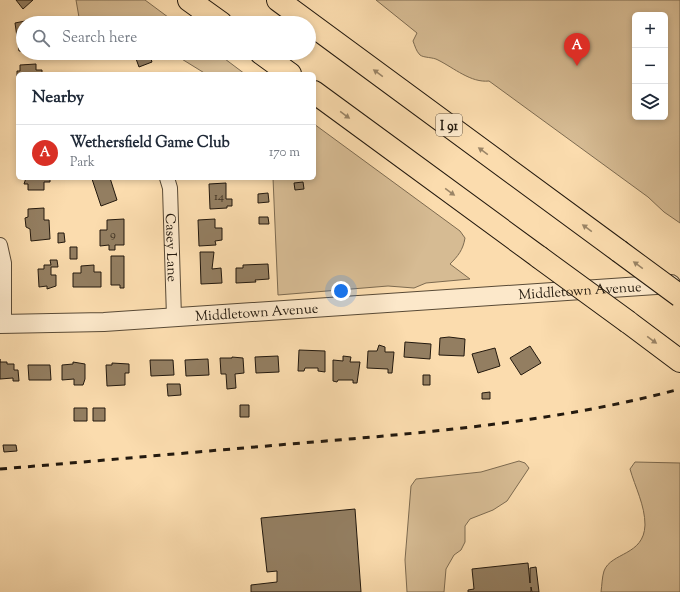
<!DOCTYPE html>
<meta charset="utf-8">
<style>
:root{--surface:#fff;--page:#f6f6f7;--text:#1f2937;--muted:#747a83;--line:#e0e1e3;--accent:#d93025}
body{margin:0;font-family:"Sorts Mill Goudy",serif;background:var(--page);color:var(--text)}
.controls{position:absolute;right:12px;top:12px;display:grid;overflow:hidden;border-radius:6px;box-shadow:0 2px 6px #0003}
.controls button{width:36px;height:36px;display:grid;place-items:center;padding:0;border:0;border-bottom:1px solid var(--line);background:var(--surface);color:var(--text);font:20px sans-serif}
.you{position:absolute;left:341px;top:291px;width:14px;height:14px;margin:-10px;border:3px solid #fff;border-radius:50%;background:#1a73e8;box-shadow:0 0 0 6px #1a73e833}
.badge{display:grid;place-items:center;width:26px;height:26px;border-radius:50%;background:var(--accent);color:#fff;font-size:13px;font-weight:700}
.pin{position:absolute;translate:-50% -33px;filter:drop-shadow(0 1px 2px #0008)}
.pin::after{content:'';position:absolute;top:21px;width:14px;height:12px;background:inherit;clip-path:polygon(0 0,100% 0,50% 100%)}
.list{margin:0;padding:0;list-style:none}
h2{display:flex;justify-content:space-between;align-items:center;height:52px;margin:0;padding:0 16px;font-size:17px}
h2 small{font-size:13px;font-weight:400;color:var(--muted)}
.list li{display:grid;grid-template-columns:26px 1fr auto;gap:12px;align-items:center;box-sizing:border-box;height:56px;padding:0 16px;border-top:1px solid var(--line)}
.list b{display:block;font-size:15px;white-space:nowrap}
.list p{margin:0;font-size:13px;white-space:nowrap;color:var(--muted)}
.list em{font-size:13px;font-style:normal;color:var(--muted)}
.icon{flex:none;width:22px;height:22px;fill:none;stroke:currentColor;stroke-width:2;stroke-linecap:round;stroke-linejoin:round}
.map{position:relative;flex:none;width:680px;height:592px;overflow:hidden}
.search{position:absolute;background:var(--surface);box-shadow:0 2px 6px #0003;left:16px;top:16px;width:300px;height:44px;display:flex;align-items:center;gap:10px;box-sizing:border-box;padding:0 14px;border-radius:22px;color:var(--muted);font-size:15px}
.panel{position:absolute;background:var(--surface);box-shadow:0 2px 6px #0003;left:16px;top:72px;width:300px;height:108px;border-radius:6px}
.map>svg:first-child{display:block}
</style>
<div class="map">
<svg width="680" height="592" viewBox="0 0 680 592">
<rect width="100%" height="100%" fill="#fbdcae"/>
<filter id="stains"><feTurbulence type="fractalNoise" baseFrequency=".005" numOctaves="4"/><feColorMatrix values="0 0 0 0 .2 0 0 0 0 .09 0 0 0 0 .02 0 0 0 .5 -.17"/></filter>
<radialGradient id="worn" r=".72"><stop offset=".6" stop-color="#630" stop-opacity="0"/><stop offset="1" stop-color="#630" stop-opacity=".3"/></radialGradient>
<!-- green -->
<path fill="#d6bb93" stroke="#7c6a50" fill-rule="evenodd" d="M76,0H145L176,23H80Z
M376,0H680V223L664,212L648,197L489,81C471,83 454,68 438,60C433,57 424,58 420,55C416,51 415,46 413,41L417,33ZM635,15H665V117H635Z
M172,53H217L245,74H206Z
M314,124L460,231L465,238C463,250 458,256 450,264L470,279L426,283L414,288L388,286L278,295L273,178H314Z
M519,461L525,463L529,468L507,501L493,510L470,519L465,526V542L461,550L454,555L446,569L444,592H407L405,560L411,486L416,479L481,472Z
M635,462L680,463V592H601C602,585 602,577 604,571C611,552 644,556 645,525C645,505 635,487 630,469Z"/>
<!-- building -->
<path fill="#937e61" stroke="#23190e" d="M16,0H33L23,9Z
M25,21H33L35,23H23V51H19L15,23Z
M142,53H149L152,62L139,67L135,56Z
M36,64V70H42V74H18L17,76V71H20V65Z
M26,178H50V182H44V190H28V184H24Z
M96,178H110L117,200L101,206L92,179Z
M303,182L304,189L295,190L294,183Z
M226,183V199H232V206H227V208L210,209L209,184Z
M268,193L269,202L258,203V194Z
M44,208V220H49L50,239L31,241L30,229L26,227L25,218L28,217V209Z
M259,217H268L269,224H259Z
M124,219V245H115V250H109V245L100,246V230H107V220Z
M215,219V228H222V240L215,241L216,245L199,246L198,220Z
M58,233H64L65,242L58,243Z
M70,247H77V259H70Z
M200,252H214L212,269L221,268L222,283L201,284Z
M111,256H124V288H120V285H111Z
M50,260H57L58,267H51V275H56V286L47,289V286L39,287L38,269H44V265H51Z
M268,264L269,279L255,280L256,282L236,283V268H243V265Z
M94,265V272H101V287H73V273H81V266Z
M449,337L465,339L464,356L439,355L440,338Z
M405,342L431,344L430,359L404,357Z
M379,345L385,347V352H394L392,373H388V369L367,368L368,351H377Z
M530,346L541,363L521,375L510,358Z
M495,348L500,366L478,373L472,354Z
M299,350L325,351V372L318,371V368H305L304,371H298Z
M278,356L279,372L256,373L255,357Z
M343,356L351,357L350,362H360L357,383H353V380H338L337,382L333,381V360L343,361Z
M232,357L243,358L244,373L235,374L236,388L227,389L226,374H221L220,358H232Z
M0,359V362H7V364H14V370H18L19,381H13V378L0,379Z
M208,359L209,375L186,376L185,360Z
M150,360H173L174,375L151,376Z
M73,362L85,364V379L83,385H74V379L62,380V365L73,364Z
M112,363L129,364V373H125V385L107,386L106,365H112Z
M28,365H50L51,380H29Z
M423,375H430V385H423Z
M167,384H180L181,395L168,396Z
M490,392V399H482V393Z
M240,405H249V417H240Z
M74,408H87V421H74Z
M93,408H105V421H93Z
M3,445H16L17,451L4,452Z
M355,509L361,592H251V585L277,582V571L267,572L261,518Z
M528,563L530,583V568L536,567L539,592H532L531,587V592H468V590L474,589L472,569Z"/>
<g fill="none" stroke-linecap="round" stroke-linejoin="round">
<!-- minor casing -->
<g stroke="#594a36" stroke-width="16">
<g id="minor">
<path id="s1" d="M167,178L170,188L174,317"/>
<path d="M0,245L4,263V324"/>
</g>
</g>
<!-- tertiary casing -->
<g stroke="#594a36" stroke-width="20">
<g id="tertiary">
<path id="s2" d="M0,324L104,322L671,284"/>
</g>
</g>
<!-- motorway casing -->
<g stroke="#23190e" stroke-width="24">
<path id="motorway" d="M189,0L221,23
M278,0L619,251
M261,53L290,74
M314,92L539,257
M628,322L680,361"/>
</g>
<!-- minor -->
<use href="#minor" stroke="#fce8ca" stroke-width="14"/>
<!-- tertiary -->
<use href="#tertiary" stroke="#fce8ca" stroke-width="18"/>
<!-- motorway -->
<use href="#motorway" stroke="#fbdcae" stroke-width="22"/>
<!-- rail -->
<path stroke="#23190e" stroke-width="3" stroke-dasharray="7 7" stroke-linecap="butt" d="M0,469C109,460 217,450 326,441C445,431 564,420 680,389"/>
<!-- motorway-bridge casing -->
<g stroke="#23190e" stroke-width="24" stroke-linecap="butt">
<path id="motorway-bridge" d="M619,251L680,296
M539,257L628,322"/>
</g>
<!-- motorway-bridge -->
<use href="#motorway-bridge" stroke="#fbdcae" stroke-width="22"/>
</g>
<!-- one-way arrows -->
<defs><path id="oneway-solid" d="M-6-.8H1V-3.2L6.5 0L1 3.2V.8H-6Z"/></defs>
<g fill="#9a8466">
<use href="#oneway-solid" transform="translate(378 73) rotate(-144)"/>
<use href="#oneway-solid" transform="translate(345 115) rotate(36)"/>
<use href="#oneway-solid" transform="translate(483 151) rotate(-144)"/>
<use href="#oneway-solid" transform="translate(450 192) rotate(36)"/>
<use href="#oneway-solid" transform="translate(587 228) rotate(-144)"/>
<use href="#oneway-solid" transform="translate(638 265) rotate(-144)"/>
<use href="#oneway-solid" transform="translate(652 340) rotate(36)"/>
</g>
<g text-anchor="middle" stroke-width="3.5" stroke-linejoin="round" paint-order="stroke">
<!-- number labels -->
<g font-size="12" fill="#3f3223">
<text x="219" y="200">14</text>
<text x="113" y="238">9</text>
</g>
<!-- shield labels -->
<rect fill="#fce8ca" stroke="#645746" stroke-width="1" x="436" y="114" width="26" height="22" rx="3"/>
<g font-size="13" font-weight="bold" fill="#23190e">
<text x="449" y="130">I 91</text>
</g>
<!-- street labels -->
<g font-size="14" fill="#23190e" stroke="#fce8ca">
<text dy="5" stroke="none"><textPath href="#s1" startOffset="70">Casey Lane</textPath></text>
<text dy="5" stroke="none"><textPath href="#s2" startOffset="581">Middletown Avenue</textPath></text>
<text dy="5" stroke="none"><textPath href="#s2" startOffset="257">Middletown Avenue</textPath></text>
</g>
</g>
<rect width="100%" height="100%" filter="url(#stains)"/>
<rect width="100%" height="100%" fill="url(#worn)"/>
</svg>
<div class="controls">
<button>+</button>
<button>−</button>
<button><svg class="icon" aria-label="layers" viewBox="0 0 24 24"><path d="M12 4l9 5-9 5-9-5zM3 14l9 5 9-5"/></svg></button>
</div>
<div class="you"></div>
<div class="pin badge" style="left:577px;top:66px">A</div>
<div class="search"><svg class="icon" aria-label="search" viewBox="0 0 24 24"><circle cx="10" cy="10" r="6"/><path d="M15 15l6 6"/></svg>Search here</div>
<section class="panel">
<h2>Nearby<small></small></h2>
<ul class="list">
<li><span class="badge">A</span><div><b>Wethersfield Game Club</b><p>Park</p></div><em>170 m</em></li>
</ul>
</section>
</div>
